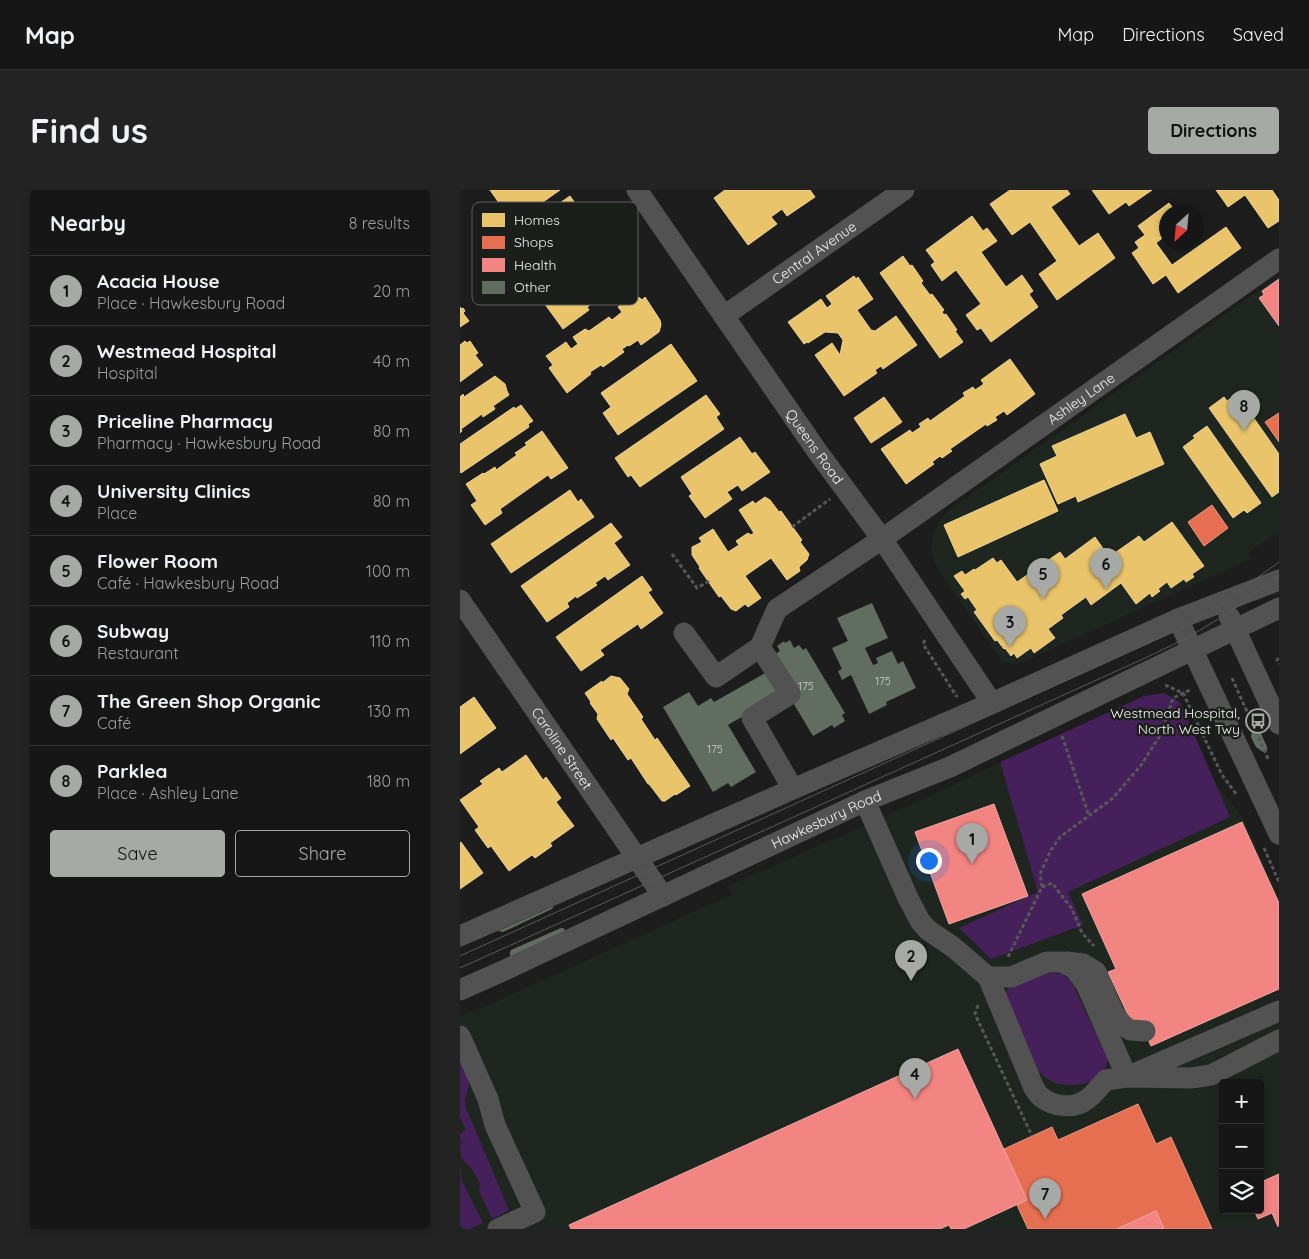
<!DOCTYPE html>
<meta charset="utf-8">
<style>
:root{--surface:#151615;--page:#222322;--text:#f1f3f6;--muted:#9d9fa0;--line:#343534;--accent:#a7a9a7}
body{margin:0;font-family:Quicksand,sans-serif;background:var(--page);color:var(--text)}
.controls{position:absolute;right:15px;bottom:15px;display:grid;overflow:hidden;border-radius:5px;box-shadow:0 2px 8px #0003}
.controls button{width:45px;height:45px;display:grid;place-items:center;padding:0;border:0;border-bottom:1px solid var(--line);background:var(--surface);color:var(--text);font:25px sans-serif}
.compass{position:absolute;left:699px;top:15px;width:45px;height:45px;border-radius:50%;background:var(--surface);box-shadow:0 2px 8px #0003;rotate:206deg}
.you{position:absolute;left:468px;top:670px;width:18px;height:18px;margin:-12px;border:4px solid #fff;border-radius:50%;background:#1a73e8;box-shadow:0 0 0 8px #1a73e833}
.badge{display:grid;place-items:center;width:32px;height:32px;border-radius:50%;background:var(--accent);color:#111;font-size:16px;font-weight:700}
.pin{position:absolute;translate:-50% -41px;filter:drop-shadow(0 1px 2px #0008)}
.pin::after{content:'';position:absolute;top:26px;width:18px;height:15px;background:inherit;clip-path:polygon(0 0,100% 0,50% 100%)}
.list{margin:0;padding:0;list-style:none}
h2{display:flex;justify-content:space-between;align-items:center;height:65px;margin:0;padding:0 20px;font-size:21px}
h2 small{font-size:16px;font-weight:400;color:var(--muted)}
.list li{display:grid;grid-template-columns:32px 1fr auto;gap:15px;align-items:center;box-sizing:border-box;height:70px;padding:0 20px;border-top:1px solid var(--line)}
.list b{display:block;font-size:19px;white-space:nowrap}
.list p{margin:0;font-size:16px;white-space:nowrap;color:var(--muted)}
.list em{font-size:16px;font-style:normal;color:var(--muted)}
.actions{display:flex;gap:10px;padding:15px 20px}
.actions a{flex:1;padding:11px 0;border:1px solid var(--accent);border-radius:5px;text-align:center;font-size:18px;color:var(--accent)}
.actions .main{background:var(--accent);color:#111}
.icon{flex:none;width:28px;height:28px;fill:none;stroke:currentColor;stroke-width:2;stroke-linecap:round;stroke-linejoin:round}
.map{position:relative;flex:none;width:819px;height:1039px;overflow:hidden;border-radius:5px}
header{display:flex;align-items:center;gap:30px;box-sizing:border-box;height:70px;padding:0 25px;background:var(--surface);border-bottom:1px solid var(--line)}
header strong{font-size:24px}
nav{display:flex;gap:28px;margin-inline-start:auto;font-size:18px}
.intro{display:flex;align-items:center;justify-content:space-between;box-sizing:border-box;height:120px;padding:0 30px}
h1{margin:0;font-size:35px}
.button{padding:12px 22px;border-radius:5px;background:var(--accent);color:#111;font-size:18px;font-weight:700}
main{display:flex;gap:30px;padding:0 30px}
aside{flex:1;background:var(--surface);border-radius:5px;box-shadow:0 2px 8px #0003}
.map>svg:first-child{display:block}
</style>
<header>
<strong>Map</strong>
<nav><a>Map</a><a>Directions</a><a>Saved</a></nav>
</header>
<div class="intro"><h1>Find us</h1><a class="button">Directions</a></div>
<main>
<aside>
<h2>Nearby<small>8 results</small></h2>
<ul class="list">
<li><span class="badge">1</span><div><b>Acacia House</b><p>Place · Hawkesbury Road</p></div><em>20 m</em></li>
<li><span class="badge">2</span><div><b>Westmead Hospital</b><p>Hospital</p></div><em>40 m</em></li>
<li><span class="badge">3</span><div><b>Priceline Pharmacy</b><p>Pharmacy · Hawkesbury Road</p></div><em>80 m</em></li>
<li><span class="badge">4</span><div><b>University Clinics</b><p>Place</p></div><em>80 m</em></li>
<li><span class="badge">5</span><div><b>Flower Room</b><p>Café · Hawkesbury Road</p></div><em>100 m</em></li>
<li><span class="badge">6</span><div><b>Subway</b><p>Restaurant</p></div><em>110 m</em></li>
<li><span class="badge">7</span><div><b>The Green Shop Organic</b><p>Café</p></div><em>130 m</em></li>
<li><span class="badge">8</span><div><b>Parklea</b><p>Place · Ashley Lane</p></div><em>180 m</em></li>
</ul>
<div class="actions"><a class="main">Save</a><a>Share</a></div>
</aside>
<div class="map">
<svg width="819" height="1039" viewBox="0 0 819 1039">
<rect width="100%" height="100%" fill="#1c1d1c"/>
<!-- built -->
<path fill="#1f251f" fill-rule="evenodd" d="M819,86V342L788,363L791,369L563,472L552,474L541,470L481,384L474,371L471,358L473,344L479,332L488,321Z
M684,506L720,512L755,592L784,629L819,707V1039H0V826L28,815L271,705L268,696L439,620ZM763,893H800V1020H763Z"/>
<!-- green -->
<path fill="#46205a" d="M704,503L720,512L770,627L608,702L623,735L531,769L499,738L578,702L540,572L684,506Z
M589,783L602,784L611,791L648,869C646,881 638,890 626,893C610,897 591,896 580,882C575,877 573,868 570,861C561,844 553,826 545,809L544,806L550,795L578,784Z
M0,864L10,890L5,910L6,918L49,1020L32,1029L19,1001L20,993L11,978L1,968L0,955L3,950H0V944L6,940L0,927Z
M0,978L1,979V989L23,1033L10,1039H0Z"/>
<!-- homes -->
<path fill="#e9c46a" stroke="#ecd293" d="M30,0H100L53,33Z
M265,0H350L355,7L327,26L322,19L311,27L317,34L288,55L254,8Z
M550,0H607L610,4L591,17L619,56L638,43L655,68L597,110L579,84L597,71L570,32L552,45L530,14Z
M632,0H692L669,16L666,12L649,24Z
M756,0H812L819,10V31L808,38L785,5L768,17Z
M110,6L126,29L31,95L14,72Z
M709,13L716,22H706V45L696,53L712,75L766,37L781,58L718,103L706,85L693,94L672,63L679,58L675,52L685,45L678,36Z
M512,26L523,41L527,38L537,51L521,62L546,97L562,85L573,101L569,104L578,117L531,152L521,138L517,140L506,125L521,114L496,80L482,91L471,75L475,72L466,60Z
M145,45L176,89L150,107L147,103L127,117L129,120L103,139L71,95L98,76L101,80L119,67L117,64Z
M443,66L450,76L452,75L463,91L461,93L470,105L472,104L484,120L482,122L484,125L486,124L497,140L495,141L503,152L480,168L420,83Z
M394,86L396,89L398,87L413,109L397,120L411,140L415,141L436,126L457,155L423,179L421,176L415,180L417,183L384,206L355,165L372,153L380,165L383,150L378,143L365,142L348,153L347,152L344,154L328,132L361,109L367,118L372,114L366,106Z
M172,106L180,108L182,110L185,107L200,130L201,135L199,142L181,155L178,150L169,156L168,155L162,159L164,162L143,177L141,175L130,182L131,184L107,203L89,178L93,175L86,166L106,152L111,159L118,154L113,147L125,139L129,141L149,127L152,130L162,122L158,117Z
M0,117L1,119L3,118L5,121L3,123L9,131L0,137Z
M5,151L7,153L10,151L18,163L15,165L23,175L0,192V155Z
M211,154L237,191L158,245L143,223L151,217L141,203Z
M550,169L575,204L547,225L544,221L535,227L537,230L527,236L526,234L490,259L492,261L482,268L480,266L472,272L474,274L446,294L421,259L450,240L452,243L461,237L459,234L468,228L470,231L505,206L503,203L513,197L515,200L524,194L521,190Z
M35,186L45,194L47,201L49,205L33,216L35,219L23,227L22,224L1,239L2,241L0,243V207L3,204L4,207Z
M777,204L819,264V302L812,307L749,218L764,207L767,211Z
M246,205L260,224L256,227L264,239L180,297L171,285L168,287L155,268Z
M424,207L442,232L411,253L394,228Z
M61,215L73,231L68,234L69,237L1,283L0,282V254L54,217L55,219Z
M665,224L676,248L690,242L704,274L618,312L616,306L598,314L580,274L597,266L592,256Z
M747,236L801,313L787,323L784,320L773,328L723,257L735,248L733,246Z
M82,241L108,278L91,289L88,285L40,319L42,323L25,335L11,315L17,311L6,294L23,283L24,284L35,277L36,280L57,265L55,263L67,255L65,253Z
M280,247L292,264L295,262L310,282L282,301L278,295L267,302L272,309L245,328L229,306L232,304L221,287Z
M584,290L598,321L498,367L484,335Z
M110,300L118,312L121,309L134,327L51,383L31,354Z
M305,307L310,310L319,322L321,321L342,350L340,352L349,364L347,370L339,377L340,381L327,390L311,368L285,386L301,408L288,417L285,414L276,421L271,419L261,406L259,407L239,378L240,377L232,365V357L242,352L239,348L253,339L268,362L279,355L276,351L288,343L291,345L294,343L279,320L293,311L295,314Z
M712,332L744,376L732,384L734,387L726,392L724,389L711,398L707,392L698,399L700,401L692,407L690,403L676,414L661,393L631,415L626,407L601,425L603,428L588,439L595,448L574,463L571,458L557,468L554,463L551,466L545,458L544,459L537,450L535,451L514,422L517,420L508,407L505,409L501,404L505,401L494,386L502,381L505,385L514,379L515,380L533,368L537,373L541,370L557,392L600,362L605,369L635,347L649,367L679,346L684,352Z
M151,333L162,347L154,353L170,375L148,390L145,386L135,393L137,395L117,408L116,406L107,413L109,417L87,432L61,396Z
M182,386L192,400L188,402L203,423L181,439L178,434L140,460L144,465L121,481L96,447Z
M151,486L160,488L169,499L167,504L183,527L181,529L195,550L197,548L230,596L216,605L215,604L205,611H202L189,594H188L171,568L168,570L153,548L151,550L137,529L138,524L130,513L131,512L125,503L142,491V493Z
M14,507L36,538L0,564V517Z
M66,565L83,590L86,587L101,608L96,612L114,636L90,653L92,656L75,668L72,665L49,681L31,656L28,658L15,640L19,637L0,610L23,594L20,591L39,578L42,582Z
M1,652L23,683L0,699V653Z"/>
<!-- shops -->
<path fill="#e76f51" stroke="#ea9781" d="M819,223V252L805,232Z
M752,315L768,338L744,356L728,332Z
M678,914L696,954L711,947L752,1039H704L696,1021L657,1039H568L557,1015L567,1010L544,959L592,937L598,950Z"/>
<!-- health -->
<path fill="#f28482" stroke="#f2a6a4" d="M819,89V136L799,108L804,105L802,101Z
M534,614L568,706L489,734L455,642Z
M782,632L819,713V799L691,856L682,835L674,838L648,782L656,779L622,704Z
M498,859L567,1010L504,1039H491L489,1035L480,1039H111L109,1035Z
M819,984V1039L812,1023L798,1029L794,1020H800V994L801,992Z
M696,1021L704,1039H657Z"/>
<!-- building -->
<path fill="#606d60" d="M412,413L428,448L405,458L413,475L418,473L416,468L432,461L438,474L443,471L456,498L426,512L427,515L409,524L391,485L382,490L378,481L382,479L372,458L388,451L377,428Z
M330,450L334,458L339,455L343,460L346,458L385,523L382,525L385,531L374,538L372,535L353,546L326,501L268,535L296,582L271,597L268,593L253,602L203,517L229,502L238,516L251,508L254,512L307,482V469L320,461L317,456L324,451L325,453Z
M796,537L799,539L807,557V561L803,562L796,557L791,547L792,539Z
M94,716L92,719L43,742L38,741Z
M101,738H103L106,741L51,767L50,765V762L51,760Z"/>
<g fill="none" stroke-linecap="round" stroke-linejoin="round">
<!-- path -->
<path stroke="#565756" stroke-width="3" stroke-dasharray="4 2.5" stroke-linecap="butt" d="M332,337L370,309
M212,364L237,398L249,391
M465,450L463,454L497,507
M819,468L817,470L819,474
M772,488L809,571
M705,495L723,503L762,585L776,604
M602,546L629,626
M804,658L819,692
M582,697L592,693L612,719L622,743L634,756
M548,767L582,697L580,684L591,660L600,647L653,608L682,574L702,542L713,508L730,500
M518,815L515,824L572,946"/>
<!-- minor -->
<g stroke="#515251" stroke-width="21">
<path id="s1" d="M177,0L357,261L422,349L532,513"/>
<path id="s2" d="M264,126L444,0"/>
<path id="s3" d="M0,410L203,706"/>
<path d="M769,426L819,534"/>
<path d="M718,429L819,644"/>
<path id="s4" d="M224,443L256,487L300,457L317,419L422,349L819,69"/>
<path d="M300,457L330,504L292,528L333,599"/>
<path d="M405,611L448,708L460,731L468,740L493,757L528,787L574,898C576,901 578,905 581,907C593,917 614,919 626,910C634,905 640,896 646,890L667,887L731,888L751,885L819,850"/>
<path d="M0,746L333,599L532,513L718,429L819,390"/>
<path d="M607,772L623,774L636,782L654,824L663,835L670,840L685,841"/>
<path d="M528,787H551L587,772H602L614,778L626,794L667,887"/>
<path id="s5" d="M0,800L47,779L405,611L490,577L819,418"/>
<path d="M0,846L28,909L35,935L75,1022L38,1039"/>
<path d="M674,884L819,821"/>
</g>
<!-- tram -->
<path stroke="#585958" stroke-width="1" d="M0,766L722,438L763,413L819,372
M0,778L683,469L727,448L768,423L819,385"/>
</g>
<!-- icons -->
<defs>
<g id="bus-ring" transform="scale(1.25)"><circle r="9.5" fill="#1b1e1b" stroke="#a7a9a7" stroke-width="1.5"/><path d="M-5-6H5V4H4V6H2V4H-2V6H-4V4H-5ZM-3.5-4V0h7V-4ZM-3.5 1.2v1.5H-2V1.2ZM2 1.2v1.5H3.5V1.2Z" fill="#a7a9a7"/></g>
</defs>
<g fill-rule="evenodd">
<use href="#bus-ring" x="798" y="531"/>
</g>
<g text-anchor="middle" stroke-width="5" stroke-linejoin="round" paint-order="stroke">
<!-- number labels -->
<g font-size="11" fill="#ced2ce">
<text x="423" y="495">175</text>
<text x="346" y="500">175</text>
<text x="255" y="563">175</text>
</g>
<!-- street labels -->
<g font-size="14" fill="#f2f4f2" stroke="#1b1e1b">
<text dy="5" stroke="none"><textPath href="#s2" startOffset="110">Central Avenue</textPath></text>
<text dy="5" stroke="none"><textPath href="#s4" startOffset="519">Ashley Lane</textPath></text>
<text dy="5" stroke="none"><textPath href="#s1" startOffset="312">Queens Road</textPath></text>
<text dy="5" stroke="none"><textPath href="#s3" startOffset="180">Caroline Street</textPath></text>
<text dy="5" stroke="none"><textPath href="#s5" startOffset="404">Hawkesbury Road</textPath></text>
</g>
<!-- poi labels -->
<g font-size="14" fill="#f2f4f2" stroke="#1b1e1b" text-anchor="end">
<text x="780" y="528">Westmead Hospital,<tspan x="780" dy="16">North West Twy</tspan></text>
</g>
</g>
<!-- legend -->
<rect x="12" y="12" width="166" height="103" rx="8" fill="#1b1e1b" stroke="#5c5e5c" stroke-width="1"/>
<rect x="22" y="23" width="23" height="14" fill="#e9c46a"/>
<rect x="22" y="46" width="23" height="13" fill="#e76f51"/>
<rect x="22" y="68" width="23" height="14" fill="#f28482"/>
<rect x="22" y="91" width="23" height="13" fill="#606d60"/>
<g font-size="14" fill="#f2f4f2">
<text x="54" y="35">Homes</text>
<text x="54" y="57">Shops</text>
<text x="54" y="80">Health</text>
<text x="54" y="102">Other</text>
</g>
</svg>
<div class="controls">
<button>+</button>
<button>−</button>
<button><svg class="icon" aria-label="layers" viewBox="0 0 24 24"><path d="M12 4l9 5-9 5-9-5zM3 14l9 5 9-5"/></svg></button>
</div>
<svg class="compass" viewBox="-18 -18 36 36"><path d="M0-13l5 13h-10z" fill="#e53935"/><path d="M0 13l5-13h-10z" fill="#9d9fa0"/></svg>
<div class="you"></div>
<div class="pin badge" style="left:512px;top:674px">1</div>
<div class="pin badge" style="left:451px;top:791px">2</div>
<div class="pin badge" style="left:550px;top:457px">3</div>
<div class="pin badge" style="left:455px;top:909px">4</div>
<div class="pin badge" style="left:583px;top:409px">5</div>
<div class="pin badge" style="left:646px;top:399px">6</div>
<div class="pin badge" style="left:585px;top:1029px">7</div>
<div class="pin badge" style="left:784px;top:241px">8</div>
</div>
</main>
